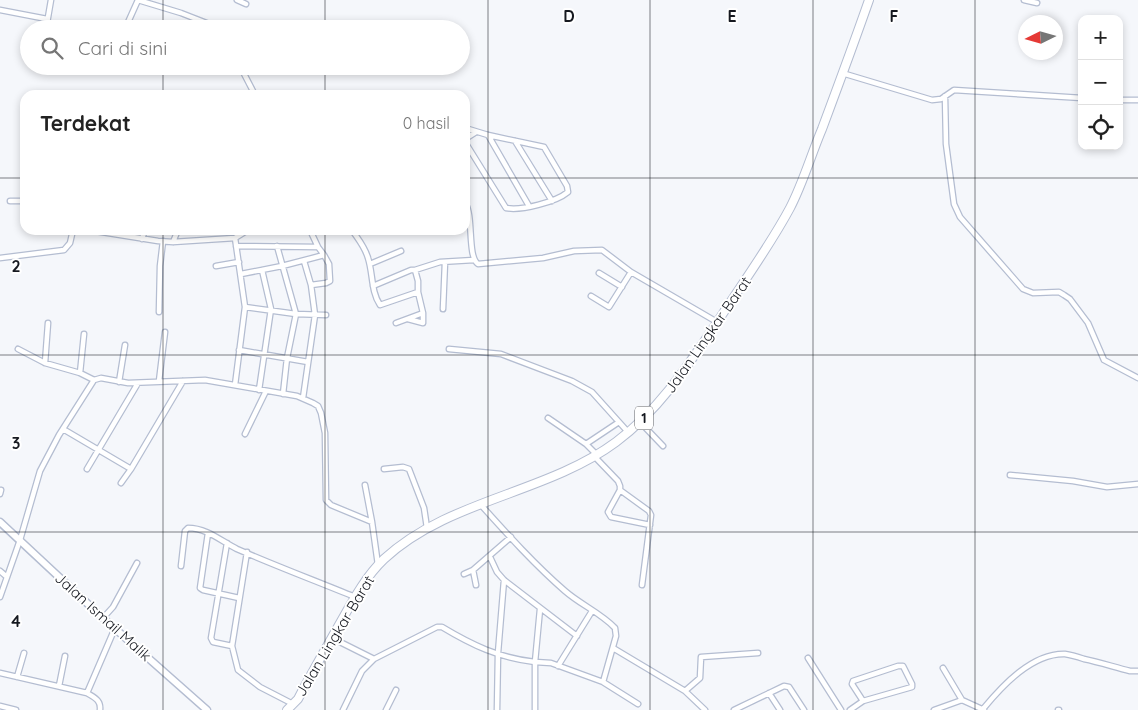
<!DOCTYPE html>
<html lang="id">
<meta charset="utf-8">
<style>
:root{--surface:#fff;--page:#f2f2f2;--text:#222;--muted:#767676;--line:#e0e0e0}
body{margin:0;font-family:Quicksand,sans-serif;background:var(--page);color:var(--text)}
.controls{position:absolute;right:15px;top:15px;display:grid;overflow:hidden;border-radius:10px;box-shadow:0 2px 8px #0003}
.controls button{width:45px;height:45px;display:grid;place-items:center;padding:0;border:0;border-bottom:1px solid var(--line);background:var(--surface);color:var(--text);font:25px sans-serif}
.compass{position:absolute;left:1018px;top:15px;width:45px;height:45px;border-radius:50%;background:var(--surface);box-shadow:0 2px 8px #0003;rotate:265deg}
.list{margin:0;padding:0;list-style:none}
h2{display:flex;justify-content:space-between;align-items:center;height:65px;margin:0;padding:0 20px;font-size:21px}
h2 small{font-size:16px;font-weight:400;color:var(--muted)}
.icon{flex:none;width:28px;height:28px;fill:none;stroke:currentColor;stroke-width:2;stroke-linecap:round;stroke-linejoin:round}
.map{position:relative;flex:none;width:1138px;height:710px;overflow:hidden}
.search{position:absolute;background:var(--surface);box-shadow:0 2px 8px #0003;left:20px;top:20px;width:450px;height:55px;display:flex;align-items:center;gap:12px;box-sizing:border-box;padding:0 18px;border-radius:28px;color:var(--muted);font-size:19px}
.panel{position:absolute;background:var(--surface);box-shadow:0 2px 8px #0003;left:20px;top:90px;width:450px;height:145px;border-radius:15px}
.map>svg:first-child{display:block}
</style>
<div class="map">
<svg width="1138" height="710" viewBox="0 0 1138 710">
<rect width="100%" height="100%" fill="#f5f7fb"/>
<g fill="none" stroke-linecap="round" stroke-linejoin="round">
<!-- street casing -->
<g stroke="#b4bdd1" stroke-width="7">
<path id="street" d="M138,0L181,13L222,29
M237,0L246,4
M1024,0L1037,3
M0,10L47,19
M47,24L75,28
M46,29L51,0
M125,29L138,0
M250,29L252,26
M240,66L255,95
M842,73L932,100L941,99L954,90L1082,98
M945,96L946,144L954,204L960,217L1023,289L1033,293L1059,292L1064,295L1070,299L1088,323L1104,360L1138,378
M1119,100H1138
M465,128L488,135L544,147L567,186L568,192C556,202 521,211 506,208L465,142
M488,135L529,206
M465,139L476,132
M515,141L552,201
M10,201H25
M465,202C474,217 467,256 478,264L543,258L574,251L602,250L631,272L717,322
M89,230L158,241L173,242L235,238L248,230
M352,230C358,239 365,247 368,258C373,273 371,292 380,305L418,292V281L415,270H411L373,286
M235,238L245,307L235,385
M142,239L145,230
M173,242L178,230
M236,246L318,247
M277,246L296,314L287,358L283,394
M0,258L64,250L70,243L73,230
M370,264L401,251
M216,266L239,262
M415,270L440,262L474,260
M599,273L622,287
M241,274L282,266L324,255L318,247L310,230
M311,285L326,283L330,281L329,264L324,255
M591,296L609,307L631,272
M245,307L296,314L326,315
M443,309L445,262
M159,312L160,266L163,241
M408,319L423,323V313
M396,323L423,313L418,292
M18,349L45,363L80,373L94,380L101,378L128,383L205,380L297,396L313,403L318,406L321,413L325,433L326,500L331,505L372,522L378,565
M449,349L501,354L572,381L592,392L628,432
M239,350L308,362
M45,363L48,323
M80,373L84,334
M159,381L165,332
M119,382L125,345
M259,390L271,309L262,270
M303,398L315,315L311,285L304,261
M548,418L586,444
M640,422L663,446
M63,429L131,469L183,381
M245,434L266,391
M597,455L586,444L619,422
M594,456L618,481L620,486V490L649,511L651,515L642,585
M87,469L138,383
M384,469L403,467L409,469L424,508L427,528
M1010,475L1073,481L1107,487L1138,484
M121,483L131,469
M365,485L372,522
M620,490L608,512L611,517L650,525
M0,494L1,490
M481,505C508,535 535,565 565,591C581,605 601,613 615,628L616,636L603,682L638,704
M208,533L200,588L203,590L239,598
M227,543L211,638L213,642L232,646L247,552
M490,557L497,572L504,580L577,636
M181,566L185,531L188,528C207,528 221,541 237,549C276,566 316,581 355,597
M473,570L476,585
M0,571L7,577
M464,574L473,570L511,537
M0,597L20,540L40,471L59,435L94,380
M540,609L535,662L551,663L603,682
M103,618L113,607L137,563
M332,638L374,659L437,627H442C472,645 499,658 535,662V710
M232,646L238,670L260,687L293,704
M613,648L685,691L705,710
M808,658L841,710
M558,666L592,611
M943,668L962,700
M0,673L87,693C95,698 101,700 100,710
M17,677L24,653
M59,686L65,656
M685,691L700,678L701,657L758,653
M87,693L115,628
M769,693L780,710
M0,706L16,710
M983,709C1002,686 1032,653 1065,654C1072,655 1078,657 1084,659C1099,662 1114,667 1130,671H1138
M343,710L362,671L374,659
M386,710L396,690
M497,710L498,653L504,580
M734,710L784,686L789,687L804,710
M850,710L863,701L912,687V684L903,666H898L853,681L852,684L863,701
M934,710L962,700L984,710
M1058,710H1059"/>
</g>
<!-- secondary casing -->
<g stroke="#b4bdd1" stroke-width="9">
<path id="secondary" d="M0,522L103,618L207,710"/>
</g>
<!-- highway casing -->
<g stroke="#b4bdd1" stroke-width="10">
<path id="highway" d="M287,710L298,699C311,674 325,650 339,625C352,602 365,577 384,559C449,499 546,494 616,442C658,411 687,367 716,324C741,285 768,249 790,208C803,183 811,155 822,129C838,86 854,43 869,0"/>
</g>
<!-- street -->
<use href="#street" stroke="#fff" stroke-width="4.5"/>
<!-- secondary -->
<use href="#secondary" stroke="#fff" stroke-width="6"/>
<!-- highway -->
<use href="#highway" stroke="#fff" stroke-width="8"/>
</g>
<!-- grid -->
<path fill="none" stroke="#161920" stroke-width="1" stroke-opacity="0.55" d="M163,0V29M325,0V29M488,0V710M650,0V710M813,0V710M975,0V710M163,66V95M325,66V95M0,178H25M465,178H1138M163,230V710M325,230V710M0,355H1138M0,532H1138"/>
<g text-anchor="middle" stroke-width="4" stroke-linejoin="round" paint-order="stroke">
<!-- shield labels -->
<rect fill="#fff" stroke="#5c5e63" stroke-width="1" x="635" y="406.5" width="18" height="23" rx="4"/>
<g font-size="14" font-weight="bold" fill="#161920">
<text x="644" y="423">1</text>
</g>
<!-- street labels -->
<g font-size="15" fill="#161920" stroke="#fff">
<text transform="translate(708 335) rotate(-55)" y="5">Jalan Lingkar Barat</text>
<text transform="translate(103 617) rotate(42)" y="5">Jalan Ismail Malik</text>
<text transform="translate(335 636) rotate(-59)" y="5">Jalan Lingkar Barat</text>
</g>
</g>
<g font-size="16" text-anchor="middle" font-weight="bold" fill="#161920" stroke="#fff" stroke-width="4" stroke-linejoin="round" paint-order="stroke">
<text x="569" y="22">D</text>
<text x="732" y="22">E</text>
<text x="894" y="22">F</text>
<text x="16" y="272">2</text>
<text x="16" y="449">3</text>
<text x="16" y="627">4</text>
</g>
</svg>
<div class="controls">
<button>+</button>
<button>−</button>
<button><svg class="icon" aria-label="locate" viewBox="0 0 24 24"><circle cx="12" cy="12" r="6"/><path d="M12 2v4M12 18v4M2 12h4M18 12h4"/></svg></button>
</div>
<svg class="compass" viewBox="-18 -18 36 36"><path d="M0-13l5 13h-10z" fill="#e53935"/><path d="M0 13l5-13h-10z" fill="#767676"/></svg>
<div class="search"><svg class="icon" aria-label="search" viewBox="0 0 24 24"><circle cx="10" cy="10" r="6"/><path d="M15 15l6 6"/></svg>Cari di sini</div>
<section class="panel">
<h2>Terdekat<small>0 hasil</small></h2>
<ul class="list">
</ul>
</section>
</div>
